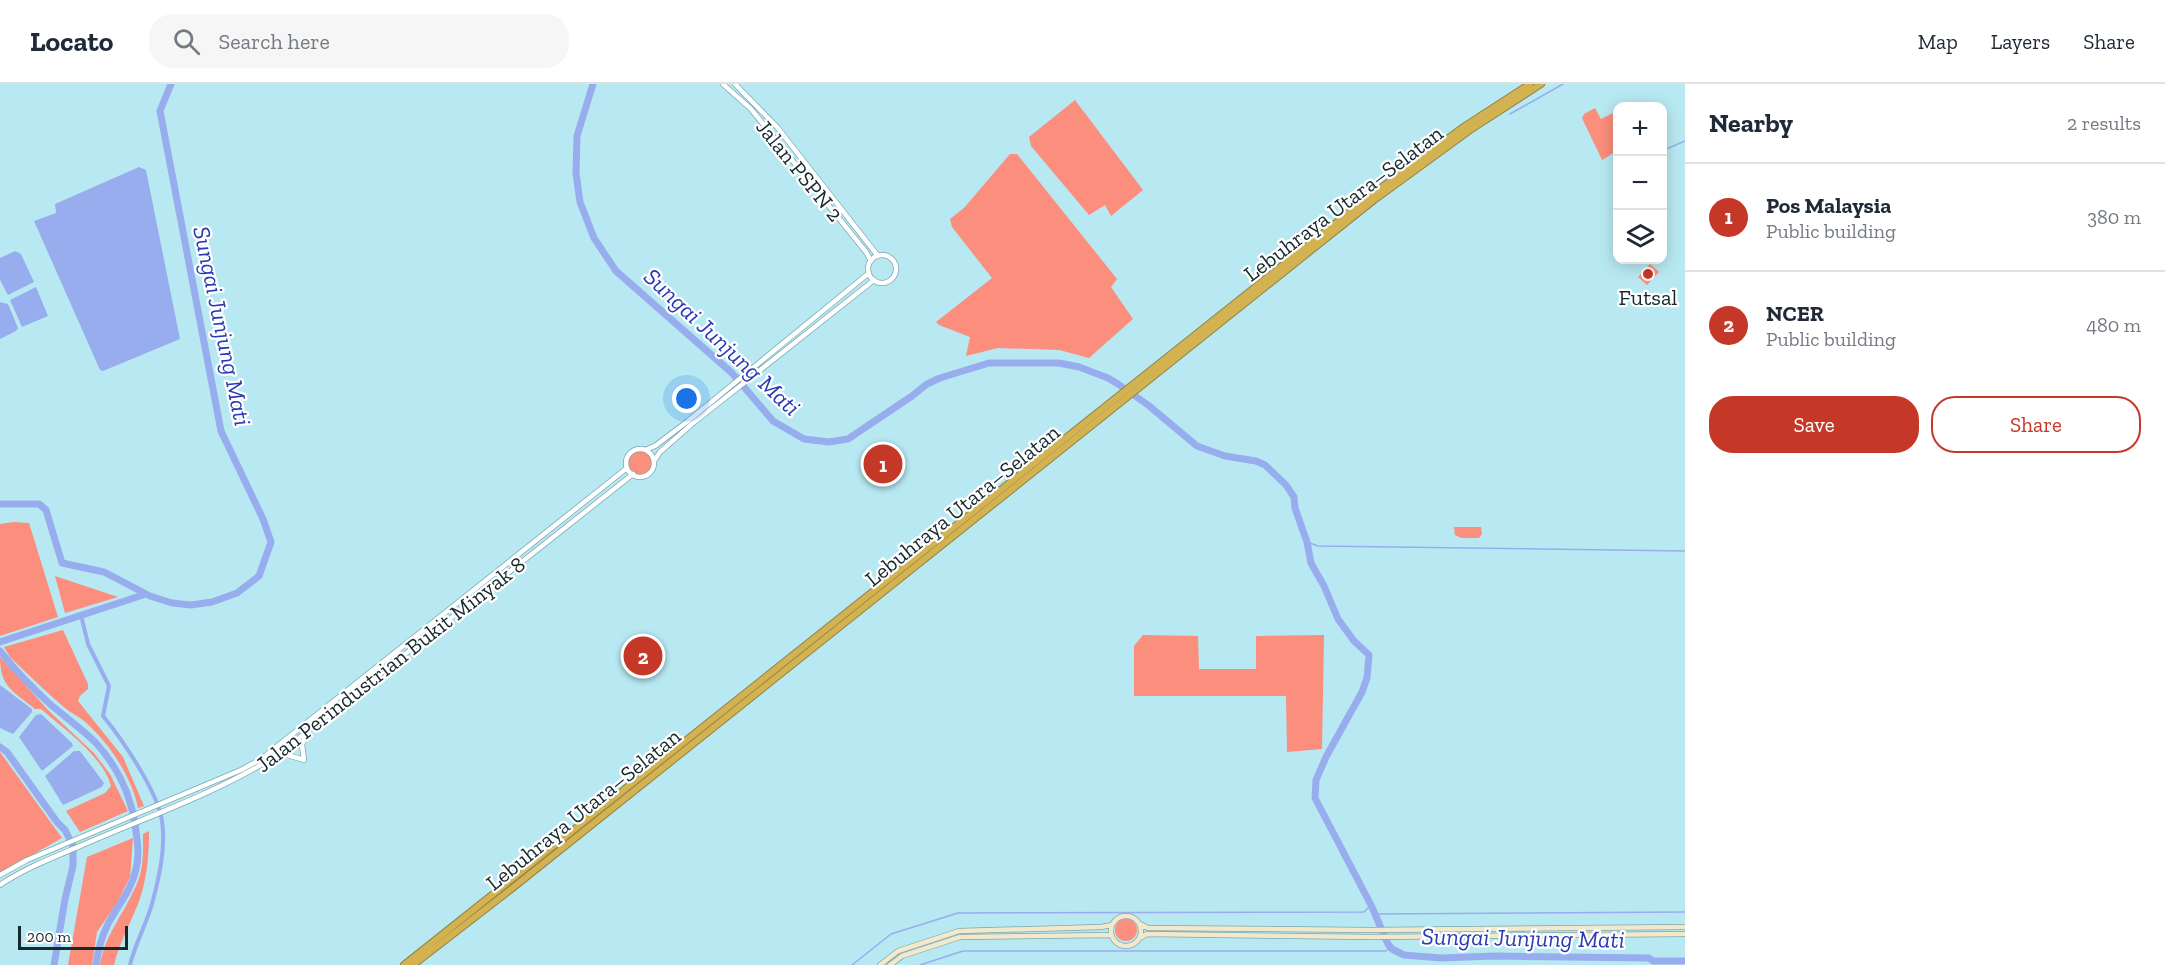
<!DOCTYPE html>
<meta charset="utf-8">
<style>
:root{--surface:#fff;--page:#f6f6f7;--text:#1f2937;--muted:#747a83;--line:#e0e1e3;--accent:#c53828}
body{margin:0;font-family:"Zilla Slab",serif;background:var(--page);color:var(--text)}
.controls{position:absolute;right:18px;top:18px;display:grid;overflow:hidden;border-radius:12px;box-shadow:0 3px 15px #0003}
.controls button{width:54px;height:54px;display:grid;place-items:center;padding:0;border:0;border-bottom:2px solid var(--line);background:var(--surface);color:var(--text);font:30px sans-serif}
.scale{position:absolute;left:18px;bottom:15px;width:110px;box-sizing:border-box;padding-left:6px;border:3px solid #16292c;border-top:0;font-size:16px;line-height:21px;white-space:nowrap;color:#16292c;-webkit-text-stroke:4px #fff;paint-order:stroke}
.you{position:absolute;left:687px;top:315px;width:21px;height:21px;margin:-15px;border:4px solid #fff;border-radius:50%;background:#1a73e8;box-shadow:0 0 0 9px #1a73e833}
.badge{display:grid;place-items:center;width:39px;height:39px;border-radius:50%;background:var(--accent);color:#fff;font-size:20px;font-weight:700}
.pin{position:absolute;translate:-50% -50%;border:3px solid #fff;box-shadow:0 2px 6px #0006}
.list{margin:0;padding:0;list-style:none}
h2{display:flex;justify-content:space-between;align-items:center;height:78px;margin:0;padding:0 24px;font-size:26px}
h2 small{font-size:20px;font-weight:400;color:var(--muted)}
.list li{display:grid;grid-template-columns:39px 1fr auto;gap:18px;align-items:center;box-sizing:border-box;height:108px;padding:0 24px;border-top:2px solid var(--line)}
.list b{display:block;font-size:22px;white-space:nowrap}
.list p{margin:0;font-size:20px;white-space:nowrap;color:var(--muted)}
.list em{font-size:20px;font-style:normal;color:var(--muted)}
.actions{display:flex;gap:12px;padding:18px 24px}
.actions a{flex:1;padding:14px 0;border:2px solid var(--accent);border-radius:24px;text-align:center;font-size:21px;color:var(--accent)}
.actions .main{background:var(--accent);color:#fff}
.icon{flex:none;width:33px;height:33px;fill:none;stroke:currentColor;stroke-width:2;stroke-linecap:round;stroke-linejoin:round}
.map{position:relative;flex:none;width:1685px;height:881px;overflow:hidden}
header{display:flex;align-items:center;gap:36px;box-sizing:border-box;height:84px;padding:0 30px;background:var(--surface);border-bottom:2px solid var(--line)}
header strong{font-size:28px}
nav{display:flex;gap:33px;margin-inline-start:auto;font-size:21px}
.search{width:420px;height:54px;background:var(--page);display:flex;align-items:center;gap:15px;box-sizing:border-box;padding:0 21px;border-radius:24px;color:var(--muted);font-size:22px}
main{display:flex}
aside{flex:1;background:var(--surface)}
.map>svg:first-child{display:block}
</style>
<header>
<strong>Locato</strong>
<div class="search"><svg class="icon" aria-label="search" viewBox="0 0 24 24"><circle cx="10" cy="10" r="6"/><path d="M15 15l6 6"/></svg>Search here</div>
<nav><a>Map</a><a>Layers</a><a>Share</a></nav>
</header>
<main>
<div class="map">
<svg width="1685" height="881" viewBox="0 0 1685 881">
<rect width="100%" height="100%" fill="#b8e9f2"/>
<!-- green -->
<path fill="#fb8e7c" d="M1075,16L1143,106L1111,132L1105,121L1089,131L1031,62L1029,53Z
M1595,24L1601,35L1617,27V67L1602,76L1582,34L1584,30Z
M1010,70H1017L1117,195L1111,203L1133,235L1089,274L1059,266L998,264L966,272L970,253L939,241L936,238L992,194L952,143L950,135L964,124Z
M1650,180L1659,188L1647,201L1638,193Z
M628 379a12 12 0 1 1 24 0a12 12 0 1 1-24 0Z
M14,438L29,439L58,533L0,552V440Z
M1454,443H1481L1482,450L1479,454H1461L1455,451Z
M55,492L118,513L65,529Z
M63,546L88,600V605L80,612L78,617L123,673L144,722L138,724C132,693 108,657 84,637C78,632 71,629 65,624C46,608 28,590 10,573L4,563Z
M1143,551L1198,552L1199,585H1256V552L1324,551L1322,665L1287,668L1286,612H1134V562Z
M0,573L49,627L94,669L110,690L128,727L80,748L66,727L105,709L111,702C103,672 64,645 41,625H35C13,607 0,603 0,573Z
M0,668L62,754L0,789Z
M149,747C149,772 147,796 138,820C130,840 119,860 114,881H100C105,849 127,826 138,797C144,782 143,766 143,750Z
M133,754L130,793L117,819L97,848L92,881H68L87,773Z
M1115 846a11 11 0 1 1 22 0a11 11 0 1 1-22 0Z"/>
<!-- water -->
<path fill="#98adee" d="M139,83L146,86L180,255L103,287L100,286L34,137L56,129L55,120Z
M15,167L21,170L34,198L8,211L0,196V174Z
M36,203L48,232L22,243L10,216Z
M0,218L8,220L18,244L16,247L0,255Z
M0,601L32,625V628L13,650L0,644Z
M41,630L72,659L73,662L42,687L19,653L36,631Z
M74,667H80L104,699L102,703L63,721L45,692Z"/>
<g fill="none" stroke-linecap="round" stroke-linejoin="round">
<!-- stream -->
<path stroke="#98adee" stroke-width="1.5" d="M1510,30L1563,0
M1662,67L1685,57
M1307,458L1318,462L1685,467
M1374,830L1685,828
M852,881L891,850L958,829L1364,828L1371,821
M920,881L963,867H1386L1391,863"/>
<!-- canal -->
<path stroke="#98adee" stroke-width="4" d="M81,531L88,560L109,602L103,632C122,655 158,708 162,737C166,764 159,794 152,820C146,841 135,860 130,881"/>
<!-- river -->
<path stroke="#98adee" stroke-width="7" d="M593,0L577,52L576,89L580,118L594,154L616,187L732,289L773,337L804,355L829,358L848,355L912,312L927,300L940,294L989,279H1059L1079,283L1108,294L1118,300L1148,321L1197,362L1225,372L1256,377L1265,381L1286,401L1294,413L1295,424L1307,458L1311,479L1324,502L1338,535L1354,557L1369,571L1367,594L1362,608L1326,673L1316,696L1315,714L1371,821L1388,860L1392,865L1404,871L1441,874L1495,872L1649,874L1653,877H1685
M0,420H39L46,426L62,479L104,488L150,512L172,519L191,521L212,518L237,509L259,492L271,458L263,435L221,347L160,27L171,0
M0,558L146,510
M0,567C15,586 32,604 50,620C65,633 82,645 96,659C117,682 130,709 135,740C137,755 140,771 136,785C131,808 117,822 107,842C101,854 98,867 96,881
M0,663L7,668L57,738L65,746L73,762V782L65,815L54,881"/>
<!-- tertiary casing -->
<g stroke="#7aa8b1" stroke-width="6">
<path id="tertiary" d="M723,0L751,25L866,168L871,177
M735,0L777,43L878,172
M868 185a14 14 0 1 1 28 0a14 14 0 1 1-28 0Z
M626 379a14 14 0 1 1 28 0a14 14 0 1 1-28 0Z
M645,366L655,362L688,337L869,189
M654,377L660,368L692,340L874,196
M281,669L304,676
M304,676L302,661L306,651
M0,791L27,776L241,686L261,675L627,384
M0,801C27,783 57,772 87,759C152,731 219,708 279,670L633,390"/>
</g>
<!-- secondary casing -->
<g stroke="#7aa8b1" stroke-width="6">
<path id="secondary" d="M1111 847a15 15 0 1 1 30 0a15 15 0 1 1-30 0Z
M1140,840L1148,844L1370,846L1685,843
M1140,854L1147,850L1373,853L1685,850
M880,881L898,867L959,847L1101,843L1112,841
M890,881L902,872L960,853L1111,851"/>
</g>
<!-- motorway casing -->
<g stroke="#918245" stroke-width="8">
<path id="motorway" d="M404,881L1366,115L1465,42L1530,0
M413,881L510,806L1374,116L1470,46L1541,0"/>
</g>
<!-- tertiary -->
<use href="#tertiary" stroke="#fff" stroke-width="4.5"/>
<!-- secondary -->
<use href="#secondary" stroke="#f2e8cb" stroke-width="4.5"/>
<!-- motorway -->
<use href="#motorway" stroke="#d3b252" stroke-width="6"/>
</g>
<!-- markers -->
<circle fill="#c53828" stroke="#fff" stroke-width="2" cx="1648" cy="190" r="6"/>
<g text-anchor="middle" stroke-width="4.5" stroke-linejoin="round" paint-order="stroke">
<!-- street labels -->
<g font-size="22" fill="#16292c" stroke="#fff">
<text transform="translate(800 86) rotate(51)" y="8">Jalan PSPN 2</text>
<text transform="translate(1343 119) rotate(-37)" y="8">Lebuhraya Utara–Selatan</text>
<text transform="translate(962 421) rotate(-39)" y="8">Lebuhraya Utara–Selatan</text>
<text transform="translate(390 580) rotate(-38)" y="8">Jalan Perindustrian Bukit Minyak 8</text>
<text transform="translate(583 725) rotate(-39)" y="8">Lebuhraya Utara–Selatan</text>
</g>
<!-- poi labels -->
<g font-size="22" fill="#16292c" stroke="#fff">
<text x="1648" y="221">Futsal</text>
</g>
<!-- water labels -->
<g font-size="24" font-style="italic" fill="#2b39b4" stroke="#fff">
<text transform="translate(222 242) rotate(78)" y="8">Sungai Junjung Mati</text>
<text transform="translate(722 258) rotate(43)" y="8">Sungai Junjung Mati</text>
<text transform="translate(1523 854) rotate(1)" y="8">Sungai Junjung Mati</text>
</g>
</g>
</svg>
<div class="controls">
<button>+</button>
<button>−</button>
<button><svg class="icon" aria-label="layers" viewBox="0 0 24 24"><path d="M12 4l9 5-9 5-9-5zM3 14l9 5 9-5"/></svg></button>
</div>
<div class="scale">200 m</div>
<div class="you"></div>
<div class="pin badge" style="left:883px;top:380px">1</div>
<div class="pin badge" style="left:643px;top:572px">2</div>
</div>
<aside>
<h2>Nearby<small>2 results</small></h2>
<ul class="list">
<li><span class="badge">1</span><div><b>Pos Malaysia</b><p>Public building</p></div><em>380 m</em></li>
<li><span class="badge">2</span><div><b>NCER</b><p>Public building</p></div><em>480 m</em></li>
</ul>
<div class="actions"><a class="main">Save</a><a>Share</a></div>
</aside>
</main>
